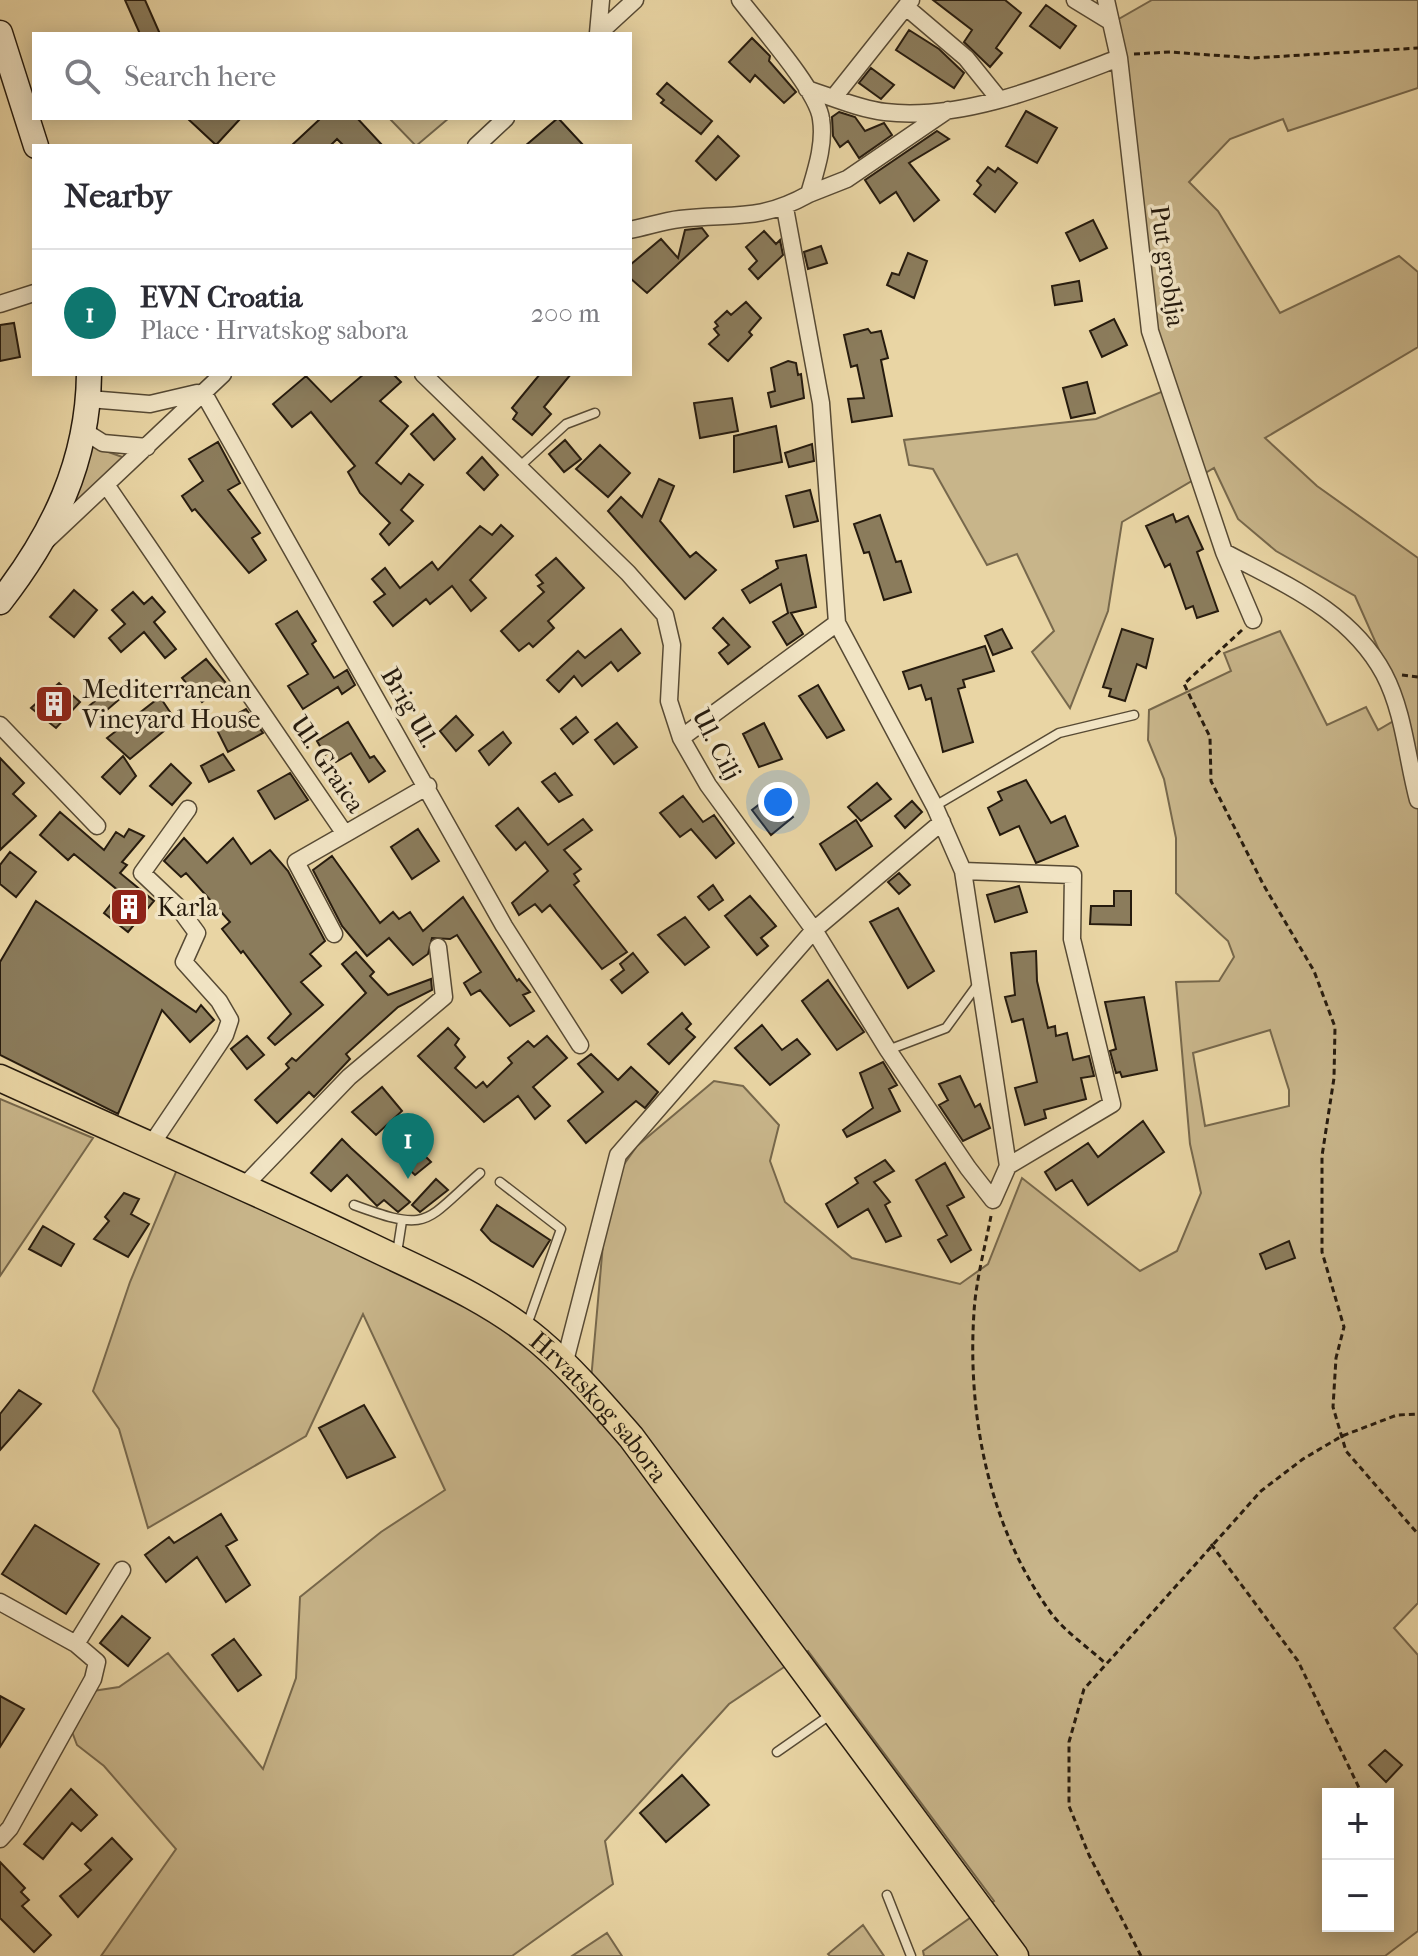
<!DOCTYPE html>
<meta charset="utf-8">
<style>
:root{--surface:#fff;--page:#f7f7f7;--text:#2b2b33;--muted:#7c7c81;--line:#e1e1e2;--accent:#0f766e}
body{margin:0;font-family:"IM FELL French Canon",serif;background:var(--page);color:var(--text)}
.controls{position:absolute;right:24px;bottom:24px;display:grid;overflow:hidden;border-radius:0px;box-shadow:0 4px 20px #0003}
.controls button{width:72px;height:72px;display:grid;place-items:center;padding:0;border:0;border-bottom:2px solid var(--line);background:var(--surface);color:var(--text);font:40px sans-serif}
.you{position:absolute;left:778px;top:802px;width:28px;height:28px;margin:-20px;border:6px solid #fff;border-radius:50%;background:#1a73e8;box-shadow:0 0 0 12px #1a73e833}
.badge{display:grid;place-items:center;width:52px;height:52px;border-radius:50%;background:var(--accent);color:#fff;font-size:26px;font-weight:700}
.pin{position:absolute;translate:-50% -66px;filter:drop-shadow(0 2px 4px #0008)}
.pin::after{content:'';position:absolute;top:42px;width:28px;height:24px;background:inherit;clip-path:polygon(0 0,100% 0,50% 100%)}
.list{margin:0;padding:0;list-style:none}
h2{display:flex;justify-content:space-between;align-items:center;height:104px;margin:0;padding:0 32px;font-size:34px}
h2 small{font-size:26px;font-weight:400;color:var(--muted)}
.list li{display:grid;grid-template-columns:52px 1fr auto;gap:24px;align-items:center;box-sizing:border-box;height:128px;padding:0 32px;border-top:2px solid var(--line)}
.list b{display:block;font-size:30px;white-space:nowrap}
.list p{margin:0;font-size:26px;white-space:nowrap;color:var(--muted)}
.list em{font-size:26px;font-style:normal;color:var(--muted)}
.icon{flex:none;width:44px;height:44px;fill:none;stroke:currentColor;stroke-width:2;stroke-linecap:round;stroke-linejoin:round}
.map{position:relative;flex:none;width:1418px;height:1956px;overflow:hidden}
.search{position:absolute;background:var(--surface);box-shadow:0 4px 20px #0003;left:32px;top:32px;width:600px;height:88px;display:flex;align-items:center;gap:20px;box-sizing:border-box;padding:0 28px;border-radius:0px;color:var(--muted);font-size:30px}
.panel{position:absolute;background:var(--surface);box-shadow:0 4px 20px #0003;left:32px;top:144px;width:600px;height:232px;border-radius:0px}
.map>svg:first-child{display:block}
</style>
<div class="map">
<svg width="1418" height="1956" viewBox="0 0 1418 1956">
<rect width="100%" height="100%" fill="#e9d5a4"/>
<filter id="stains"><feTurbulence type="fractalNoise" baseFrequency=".0025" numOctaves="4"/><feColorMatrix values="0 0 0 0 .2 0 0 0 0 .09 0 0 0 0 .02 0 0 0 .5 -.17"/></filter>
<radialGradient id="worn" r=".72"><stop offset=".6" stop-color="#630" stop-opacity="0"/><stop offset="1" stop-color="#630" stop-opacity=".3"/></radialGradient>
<!-- green -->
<path fill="#c8b58a" stroke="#77684c" stroke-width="2" fill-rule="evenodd" d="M1152,0H1418V88L1288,131L1283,119L1230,139L1189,182L1218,211L1280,313L1399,256L1418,272V347L1265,438L1317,486L1418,558V1603L1394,1628L1418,1655V1931L1385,1956H924L923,1951L994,1901L808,1651L729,1704L605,1841L613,1884L512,1956H101L176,1849L104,1766L77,1745L71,1729L93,1691L119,1687L168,1653L263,1769L296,1678L300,1597L381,1532L445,1490L363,1314L306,1436L148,1528L119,1429L93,1391L130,1282L181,1160L475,1297L591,1380L608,1187L637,1146L714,1081L743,1086L779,1125L770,1161L785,1202L852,1258L960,1284L988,1264L1022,1178L1140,1271L1177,1251L1201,1193L1190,1144L1176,982L1219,981L1234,957L1228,941L1176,893V838L1164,779L1148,740L1149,710L1231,671L1224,653L1280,631L1327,725L1366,707L1378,730L1407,713L1355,596L1276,551L1238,519L1214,468L1122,522L1108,611L1070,708L1032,652L1054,631L1017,554L987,565L933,469L909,465L904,440L1096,419L1171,388L1150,331L1117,20ZM1270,1030L1289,1090V1106L1205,1126L1193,1053ZM1328,1794H1388V1926H1328Z
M389,118H449L416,146Z
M92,446L125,458L75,507L71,504Z
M0,1099L93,1138L0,1276Z
M863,1925L884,1956H830L828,1954Z
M607,1933L622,1956H572Z"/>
<!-- building -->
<path fill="#8b7c5c" stroke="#261b0e" stroke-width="2" d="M125,0H145L160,34H140Z
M933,0H1005L1021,13L996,48L1002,53L990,67L964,42L972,30Z
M1046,5L1076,26L1060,48L1030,26Z
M909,30L939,49L964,73L954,88L896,50Z
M752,38L770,56L769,61L796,92L784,103L755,75L750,82L729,62Z
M871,68L894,85L881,99L859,83Z
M667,83L712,121L701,134L661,103L664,100L657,94Z
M1026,111L1057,128L1037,163L1006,146Z
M839,112L855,117L865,131L884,123L892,135L859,158L848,141L840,147L833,136L832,117Z
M187,118H241L216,145Z
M321,118H357L383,146H344L337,139L330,146H291Z
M558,118L584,146H525Z
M937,131L949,139L909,163L939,200L914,221L896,192L880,203L865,180Z
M718,136L739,156L716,180L696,161Z
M988,167L995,172L998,168L1017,183L995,212L974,194L981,185L977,181Z
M1093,220L1107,248L1080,261L1066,233Z
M702,228L708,236L647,293L630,278V265L661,239L678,258L685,230Z
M764,231L776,244L780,240L783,255L758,279L749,269L757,261L746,247Z
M821,246L827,263L808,269L804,252Z
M908,253L927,261L914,298L887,285L892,273L899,275Z
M1079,281L1082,301L1055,305L1052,286Z
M746,302L761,318L749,332L752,335L728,361L709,344L719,335L714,329L718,326L715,322L727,311L731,315Z
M1114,319L1127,345L1102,357L1090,331Z
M14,323L20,357L0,361V325Z
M868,329L871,333L881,331L888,358L881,360L892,416L852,422L848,399L864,398L857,365L851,367L844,335Z
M788,361L796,363L798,375L801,374L804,398L771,407L768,393L775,391L771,368Z
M364,374H393L401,382L380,401L408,426L376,463L401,484L409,474L423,485L401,510L413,521L389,545L380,534L390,523L360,493L348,472L355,466L311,412L292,427L273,404L306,376L331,402Z
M540,374H571L544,407L551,414L532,435L513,419L517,413L512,408Z
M1087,382L1095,413L1071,418L1063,388Z
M732,398L738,431L700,438L694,403Z
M433,414L455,439L434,460L411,434Z
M776,426L782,462L734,472V436Z
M565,440L581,459L564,472L549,454Z
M218,442L240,483L228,490L260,533L252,538L266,560L249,573L195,509L192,511L182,496L203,481L189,459Z
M812,444L814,461L789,467L785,453Z
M600,445L630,473L608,497L576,469Z
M482,457L498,475L484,490L467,473Z
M659,479L674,486L660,521L690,557L696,552L716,570L685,599L608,511L621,497L642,517Z
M810,490L818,521L794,527L786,496Z
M1173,514L1176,522L1188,516L1203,549L1197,552L1218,611L1197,618L1193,606L1186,609L1170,564L1165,567L1146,526Z
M880,515L896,562L901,561L911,592L884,600L869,552L864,553L854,524Z
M501,525L513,536L470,580L486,598L471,611L452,586L430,604L426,599L393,626L374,602L385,594L372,579L385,568L400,588L432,562L438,570L480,526L492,535Z
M806,555L816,607L791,613L803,634L787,645L773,622L788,613L781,584L750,603L742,590L778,568L776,561Z
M556,558L584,588L548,621L554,628L533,647L529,643L519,651L501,631L544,592L538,586L543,583L536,575Z
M74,590L97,610L74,637L50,617Z
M133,592L144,604L152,597L165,612L154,622L176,649L165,658L144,632L121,652L109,638L125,624L112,610Z
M297,611L316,641L312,644L334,678L347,670L355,685L342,694L338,687L303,709L288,686L308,674L276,624Z
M723,618L750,647L728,664L719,653L729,645L713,628Z
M621,629L640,653L618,671L611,662L582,686L574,676L559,692L547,680L578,651L585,658Z
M1002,629L1012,648L993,655L985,636Z
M1122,629L1153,639L1146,668L1137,664L1125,701L1109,696L1111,689L1103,687Z
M985,646L994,671L963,680L965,687L958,689L973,742L943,752L931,698L926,700L921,685L909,689L903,672Z
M206,659L226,683L202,702L182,678Z
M59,683L80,702L56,728L31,708Z
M818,685L844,730L827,738L799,696Z
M112,687L122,697L100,716L89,706Z
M160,697L176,721L130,759L107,738Z
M246,709L263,733L228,752L215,726Z
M456,716L473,735L456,751L440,731Z
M576,717L588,732L573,744L561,729Z
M348,722L370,758L374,756L385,771L369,782L351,753L336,762L330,752L325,755L317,741Z
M617,723L637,747L614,764L595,740Z
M764,723L782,759L759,767L743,734Z
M503,732L511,743L489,765L479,751Z
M223,754L234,770L209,782L201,766Z
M123,756L136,776L120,794L102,777Z
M0,758L24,783L13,794L36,816L0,850Z
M171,764L191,783L172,805L150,786Z
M290,773L308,800L275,819L258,791Z
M555,773L572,795L559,802L542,782Z
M1026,780L1051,823L1065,816L1078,846L1036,863L1019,826L1000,835L988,808L1002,800L998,792Z
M877,783L891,799L861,821L848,807Z
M774,793L793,817L771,835L752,810Z
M683,796L703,822L714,815L734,843L716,858L691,829L680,837L660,813Z
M912,801L922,812L905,828L895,816Z
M518,808L548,845L583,819L592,830L564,850L581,869L574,874L579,881L574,885L627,952L602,969L550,905L542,912L535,904L519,915L512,903L548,871L525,842L516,850L496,826Z
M60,812L104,850L116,832L124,837L129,829L144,836L122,862L127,865L120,873L154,901L128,932L104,913L120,892L74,854L68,860L40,835Z
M856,820L872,846L836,870L820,844Z
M418,829L439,861L412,879L391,847Z
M184,838L207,863L233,838L251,864L270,850L288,871L325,941L310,954L321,966L301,982L323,1005L275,1045L268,1038L291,1014L243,951L241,953L222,929L230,922L186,873L181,877L164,861Z
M10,852L36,872L16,897L0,884V865Z
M332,856L380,923L393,912L399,919L410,912L423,931L463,897L517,981L519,979L530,992L523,995L534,1011L510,1026L480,990L471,995L464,983L481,972L457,935L450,939L432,938L428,954L413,965L389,938L367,956L342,926L313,870Z
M899,873L910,885L899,894L888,882Z
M713,885L723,900L709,910L698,897Z
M1019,886L1027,912L995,922L987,895Z
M1114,891H1131V925L1090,924L1091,906H1114Z
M750,896L776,926L761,938L768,946L757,955L725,916Z
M36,901L196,1012L201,1005L214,1020L190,1042L162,1010L118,1114L0,1055V962Z
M898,908L934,971L908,988L870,922Z
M685,917L709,947L685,965L658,935Z
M1036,951L1037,981L1048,1028L1055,1026L1056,1036L1067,1033L1073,1060L1089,1056L1094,1076L1081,1078L1086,1099L1044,1110L1046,1118L1025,1125L1015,1088L1037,1082L1023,1019L1012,1022L1005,997L1015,995L1011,953Z
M356,952L374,972L370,976L388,995L431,979L432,990L398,1007L346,1054L350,1059L314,1097L309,1092L277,1123L255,1100L289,1068L286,1064L292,1058L296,1061L366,993L342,964Z
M633,953L648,972L622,993L611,980L624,970L620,964Z
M828,980L864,1032L837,1050L802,1001Z
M1144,997L1157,1070L1122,1077L1120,1072L1116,1073L1110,1051L1116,1049L1105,1002Z
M682,1013L691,1024L686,1029L695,1037L669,1064L648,1044Z
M762,1025L782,1050L797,1039L810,1054L770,1085L735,1048Z
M448,1028L459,1039L455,1045L465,1057L455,1068L476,1088L483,1082L487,1087L512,1063L508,1058L528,1041L534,1047L547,1036L567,1058L533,1087L550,1106L535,1119L518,1096L484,1122L418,1056Z
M247,1036L264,1055L247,1069L231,1049Z
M591,1054L618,1080L631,1067L658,1092L645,1108L636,1101L586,1143L568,1121L603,1092L578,1064Z
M883,1062L897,1085L889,1089L900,1111L847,1137L843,1130L873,1108L860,1073Z
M960,1076L975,1107L980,1104L990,1128L963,1141L939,1105L948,1100L939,1084Z
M382,1087L402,1111L376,1135L352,1112Z
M1143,1121L1164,1152L1088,1205L1072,1180L1056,1190L1045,1172L1088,1143L1098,1157Z
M342,1139L351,1148L410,1202L398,1212L384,1200L377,1206L347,1175L331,1191L311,1173Z
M415,1146L431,1162L415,1175L400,1161Z
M885,1160L894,1171L874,1182L890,1202L885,1205L901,1236L886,1242L868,1209L838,1227L826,1204L858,1183L855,1178Z
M945,1163L964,1197L947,1206L971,1250L951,1262L938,1240L947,1235L916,1180Z
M436,1179L448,1190L420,1212L412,1205Z
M124,1193L139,1199L131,1214L149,1224L128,1257L94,1239L109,1221L105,1217Z
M497,1205L550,1240L533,1267L491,1241L481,1230Z
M43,1226L74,1244L61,1266L29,1249Z
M1289,1241L1295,1258L1266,1269L1260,1254Z
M19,1390L41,1404L0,1450V1414Z
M364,1405L395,1457L347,1478L319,1428Z
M221,1514L237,1540L226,1546L250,1585L226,1602L197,1557L166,1582L145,1555L169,1537L174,1543Z
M35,1525L99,1564L66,1614L2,1574Z
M122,1616L150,1638L128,1666L100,1643Z
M234,1639L261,1675L238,1691L212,1655Z
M0,1696L24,1709L0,1747Z
M1385,1750L1402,1765L1386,1782L1369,1765Z
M682,1775L709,1805L666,1842L640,1813Z
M71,1789L97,1815L81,1831L72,1823L43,1859L24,1844Z
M112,1838L132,1859L78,1917L60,1896L91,1870L85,1864Z
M0,1862L25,1888L21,1892L29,1900L22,1906L51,1935L34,1952L0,1918Z"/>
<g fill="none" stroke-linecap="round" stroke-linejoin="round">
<!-- service casing -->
<g stroke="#574a34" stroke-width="11">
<path id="service" d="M519,467L566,424L595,413
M935,806L1059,733L1134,715
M888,1050L946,1028L978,984
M500,1182L561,1229L527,1325
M354,1205C430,1233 423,1223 480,1173
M397,1253L402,1221
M777,1752L830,1715
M887,1895L911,1956"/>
</g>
<!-- minor casing -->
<g stroke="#574a34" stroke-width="19">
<path id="minor" d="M1075,0L1111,22
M1106,0L1119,58L1150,331L1224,552L1253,620
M906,7L966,58L999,99
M598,33L601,0
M598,34L635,0
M807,89C832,97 859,109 885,112C962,121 1048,85 1119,58
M834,97L911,0
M476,146L506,118
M809,194L847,179L948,110
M785,208L821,403L837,623L935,807L963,871L1008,1166
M630,230C646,227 663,221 680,219C732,213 759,222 809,194C816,170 825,144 821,119C818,91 759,25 740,0
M0,304L34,293
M423,374L628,573L665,615L672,645L669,701L681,738L708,785L814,930L888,1050L968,1168L993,1200L1008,1166L1112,1104L1072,939L1073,875L963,871
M203,392L504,926L580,1045
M89,399L150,404L197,393
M84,431L103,443L147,447
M107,486L345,834L428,786
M47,540L223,374
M1224,552C1284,584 1350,611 1384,674C1404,712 1407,759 1418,800
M0,725L97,826
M681,738L837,623
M334,934L296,862L345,834
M149,1148L225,1035L230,1020L219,1001L184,962L197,933L178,907L142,873L188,809
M244,1186L349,1077L444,997L438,947
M564,1365L618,1155L814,930L942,822
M0,1602L76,1644
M0,1839L10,1828L93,1679L97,1662L76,1644L122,1570"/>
</g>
<!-- secondary casing -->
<g stroke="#261b0e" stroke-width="27">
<path id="secondary" d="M0,33L36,146
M0,602C53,534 88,462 89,374"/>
</g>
<!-- primary casing -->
<g stroke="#261b0e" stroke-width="29">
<g id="primary">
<path id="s1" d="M0,1078C123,1134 248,1187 370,1246C428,1274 489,1299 539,1341C573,1370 602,1404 631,1437L1015,1956"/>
</g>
</g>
<!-- path -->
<path stroke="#261b0e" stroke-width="3" stroke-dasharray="6 4" stroke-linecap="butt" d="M1134,54L1170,52L1253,58L1418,48
M1242,630L1184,684L1210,737L1211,781L1263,884L1314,971L1335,1027L1334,1078L1322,1156V1252L1344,1327L1336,1358L1333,1407L1346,1451L1418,1534
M1402,675L1418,677
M991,1216C985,1247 976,1280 974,1312C967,1415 989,1528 1051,1613C1065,1632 1088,1647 1105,1663
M1211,1544L1298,1661L1362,1794
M1141,1956L1089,1855L1069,1806V1742L1084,1689L1261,1491L1303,1459L1342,1436L1397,1415L1418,1414"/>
<!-- service -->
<use href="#service" stroke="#f1e4c4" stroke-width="8"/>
<!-- minor -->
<use href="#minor" stroke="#f1e4c4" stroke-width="16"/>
<!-- secondary -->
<use href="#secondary" stroke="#f1e4c4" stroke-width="24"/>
<!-- primary -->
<use href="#primary" stroke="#e9d5a4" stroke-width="26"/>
</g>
<!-- icons -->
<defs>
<g id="building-square" transform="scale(2)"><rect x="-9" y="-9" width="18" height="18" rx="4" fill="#8f2418" stroke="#f1e4c4"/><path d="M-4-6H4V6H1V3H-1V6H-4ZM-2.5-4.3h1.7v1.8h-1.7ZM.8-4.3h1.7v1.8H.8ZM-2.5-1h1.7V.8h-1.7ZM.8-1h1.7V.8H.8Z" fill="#fff"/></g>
</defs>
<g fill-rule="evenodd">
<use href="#building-square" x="54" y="704"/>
<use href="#building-square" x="129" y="907"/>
</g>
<g text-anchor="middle" stroke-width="7" stroke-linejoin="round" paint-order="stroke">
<!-- street labels -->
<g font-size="26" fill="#261b0e" stroke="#f1e4c4">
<text transform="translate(1168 266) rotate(82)" y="9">Put groblja</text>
<text transform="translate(410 707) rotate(60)" y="9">Brig Ul.</text>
<text transform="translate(717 744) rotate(63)" y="9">Ul. Cilj</text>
<text transform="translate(328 764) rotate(56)" y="9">Ul. Graica</text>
<text dy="9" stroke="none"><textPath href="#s1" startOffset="690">Hrvatskog sabora</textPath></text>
</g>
<!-- poi labels -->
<g font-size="26" fill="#261b0e" stroke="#f1e4c4" text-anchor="start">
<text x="82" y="698">Mediterranean<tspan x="82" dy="30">Vineyard House</tspan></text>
<text x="157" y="916">Karla</text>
</g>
</g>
<rect width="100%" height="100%" filter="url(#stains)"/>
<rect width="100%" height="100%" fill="url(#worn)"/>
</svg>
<div class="controls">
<button>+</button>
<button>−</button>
</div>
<div class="you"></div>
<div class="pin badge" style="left:408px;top:1179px">1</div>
<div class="search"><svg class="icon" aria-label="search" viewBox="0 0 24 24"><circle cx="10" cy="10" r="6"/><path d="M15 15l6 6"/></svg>Search here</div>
<section class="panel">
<h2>Nearby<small></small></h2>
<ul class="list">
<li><span class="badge">1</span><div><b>EVN Croatia</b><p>Place · Hrvatskog sabora</p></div><em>200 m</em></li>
</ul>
</section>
</div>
